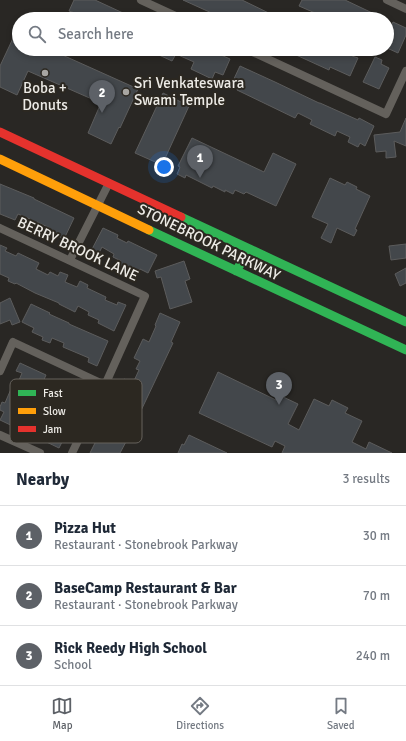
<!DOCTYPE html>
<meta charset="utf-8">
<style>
:root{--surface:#fff;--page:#f2f2f3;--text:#1f2937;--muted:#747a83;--line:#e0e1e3;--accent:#5d6167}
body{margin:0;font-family:Signika,sans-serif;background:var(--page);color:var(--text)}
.you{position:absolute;left:164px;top:167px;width:14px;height:14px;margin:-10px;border:3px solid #fff;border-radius:50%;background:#1a73e8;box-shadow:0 0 0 6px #1a73e833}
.badge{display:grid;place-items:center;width:26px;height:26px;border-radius:50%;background:var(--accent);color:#fff;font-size:13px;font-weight:700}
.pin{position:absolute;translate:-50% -33px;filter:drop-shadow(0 1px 2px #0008)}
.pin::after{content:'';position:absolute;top:21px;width:14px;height:12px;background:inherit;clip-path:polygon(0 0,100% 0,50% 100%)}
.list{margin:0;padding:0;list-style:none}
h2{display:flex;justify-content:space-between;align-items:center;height:52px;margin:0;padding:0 16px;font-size:17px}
h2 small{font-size:13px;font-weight:400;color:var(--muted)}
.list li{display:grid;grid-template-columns:26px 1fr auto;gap:12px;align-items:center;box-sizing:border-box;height:60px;padding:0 16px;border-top:1px solid var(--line)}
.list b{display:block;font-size:15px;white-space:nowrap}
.list p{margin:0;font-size:13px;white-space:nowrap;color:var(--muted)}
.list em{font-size:13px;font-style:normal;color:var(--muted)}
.icon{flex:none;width:22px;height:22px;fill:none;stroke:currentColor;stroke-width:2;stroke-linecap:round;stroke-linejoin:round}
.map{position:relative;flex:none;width:406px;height:453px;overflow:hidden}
.search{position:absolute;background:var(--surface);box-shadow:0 2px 6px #0003;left:12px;right:12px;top:12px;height:44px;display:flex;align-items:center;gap:10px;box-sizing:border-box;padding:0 14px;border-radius:22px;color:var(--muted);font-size:15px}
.sheet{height:232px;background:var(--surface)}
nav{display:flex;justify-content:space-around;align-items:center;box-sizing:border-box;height:56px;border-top:1px solid var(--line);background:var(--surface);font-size:11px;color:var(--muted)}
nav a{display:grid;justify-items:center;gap:2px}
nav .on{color:var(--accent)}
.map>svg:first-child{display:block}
</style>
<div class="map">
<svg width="406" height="453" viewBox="0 0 406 453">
<rect width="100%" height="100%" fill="#292724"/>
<!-- building -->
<path fill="#43474b" stroke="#5c5c5c" d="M74,0H95L136,19H80L74,16L75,13L69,11Z
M183,0H242L281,19H225Z
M302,0H345L385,19H329L299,6Z
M393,22L406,28V35L398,53L387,48V34Z
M15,34L19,36V49H49L138,89L120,128L119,127L111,144L88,133L101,103L28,71L17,95L0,87V66Z
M146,49H213L212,51L230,59L223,75L215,72L212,79L191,69L194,62L176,54L172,61Z
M283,49H348L354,52L352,56L358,58L350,76L330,67L329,70Z
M375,57L382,60L381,64L389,68L379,89L363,82Z
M240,66L275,82L319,103H320L358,120L359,118L374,126L365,146L360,143L358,147L348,142L350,137L337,131L335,136L310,124L312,120L298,113L295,118L237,90L239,86L232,83Z
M163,93L189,106L162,165L135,153Z
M406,118V146L394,141L396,157L386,158V151L376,152L374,135L400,132Z
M192,138L264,172L273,153L296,164L276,206L246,192L244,194L235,190L233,194L225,190V192L213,186L212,188L186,175L185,178L177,174L180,167L178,166Z
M330,178L345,185L347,182L357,187L356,189L370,196L355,229L357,230L354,236L337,228L331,243L321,238L328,224L312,217Z
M0,184L34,198V199L74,218L64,239L49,231L50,228L37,222L35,228L28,224L30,219L18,214L15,220L0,214Z
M103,228L118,235L117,238L127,243L128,241L157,255L148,273L140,269L137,275L118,266L121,261L113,257L114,254L102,247L97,257L90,253Z
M406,244V258L391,260L389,246Z
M0,245L7,248L5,251L16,256L18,253L39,263L36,269L48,275L50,272L58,276L60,272L68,275L65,282L77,287L80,281L88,285L87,288L106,297L105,300L117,305L118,302L126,305L114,331L98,323L99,320L88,315L89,312L78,306L75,312L59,304V303L35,293L16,283L15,284L8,281L9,278L0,274Z
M184,261L190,279L185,281L192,302L170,309L161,277L157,278L155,271Z
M406,268V283L400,286L395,274Z
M10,298L20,322L12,325L10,320L0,324V303Z
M31,304L50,313L49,314L69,323V324L108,341L97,366L88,362L89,358L63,347L64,343L52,338L50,343L42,340L43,337L32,332L34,328L22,322Z
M160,313L180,322L171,342L173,343L128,438L120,453H90L97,439L104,442L110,430L106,428L109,419L106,418L109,410L116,413L122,400L115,397L124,379L133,383L139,370L136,369L140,361L134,358L143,339L149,342L156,326L155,325Z
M20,363L46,375L39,391L36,389L25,413L28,414L21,430L0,420L4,412L0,410V407L2,402L5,403L11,389L14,390L16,385H17L22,373L16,371Z
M218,372L276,400L279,395L298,404L288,424L299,430L314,399L329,406L332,400L348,408L345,413L362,421L352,442L366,449L369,442L392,453H282L285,446L275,441L272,447L199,413Z
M57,384L67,389L69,385L85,393L81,400L77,398L71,410L76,412L72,419L67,417L57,437L63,440L59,448L32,435L40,420H41Z
M189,435L227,453H178L182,444L184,445Z"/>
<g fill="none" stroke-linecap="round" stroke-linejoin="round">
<!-- street -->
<path stroke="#64615c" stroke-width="8" d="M141,0L182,19
M387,0L406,9
M246,49L386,114L406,71
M0,228L145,296L105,385L72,453
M70,260L109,183
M0,371L13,342L105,385
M0,435L40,453"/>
<!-- fast -->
<path stroke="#30b455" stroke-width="9" d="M181,217L406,322
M149,230L406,350
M236,271L250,249"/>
<!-- slow -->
<path stroke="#ff9f0a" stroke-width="9" d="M0,159L149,230"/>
<!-- jam -->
<path stroke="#e5322d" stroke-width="9" d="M0,132L181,217"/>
</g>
<!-- markers -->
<g fill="#a8a6a2" stroke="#2c2821" stroke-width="1.5">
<circle cx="45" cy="73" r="4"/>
<circle cx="126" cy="92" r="4"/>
</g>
<g text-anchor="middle" stroke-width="4" stroke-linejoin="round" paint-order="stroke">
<!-- poi labels -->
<g font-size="15" fill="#edebe6" stroke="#2c2821" text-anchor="start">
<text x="134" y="88">Sri Venkateswara<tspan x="134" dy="17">Swami Temple</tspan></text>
<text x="45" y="93" text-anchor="middle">Boba +<tspan x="45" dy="17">Donuts</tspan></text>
</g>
<!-- street labels -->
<g font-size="15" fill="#edebe6" stroke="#2c2821">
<text transform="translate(209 242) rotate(26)" y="5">STONEBROOK PARKWAY</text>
<text transform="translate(78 249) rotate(25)" y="5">BERRY BROOK LANE</text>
</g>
</g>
<!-- legend -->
<rect x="10" y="379" width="132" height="64" rx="6" fill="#2c2821" stroke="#66625c" stroke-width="1"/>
<rect x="18" y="390" width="18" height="6" fill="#30b455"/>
<rect x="18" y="408" width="18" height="6" fill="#ff9f0a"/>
<rect x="18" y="426" width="18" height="6" fill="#e5322d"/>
<g font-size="11" fill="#edebe6">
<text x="43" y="397">Fast</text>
<text x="43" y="415">Slow</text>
<text x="43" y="433">Jam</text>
</g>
</svg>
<div class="you"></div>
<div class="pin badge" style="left:200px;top:178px">1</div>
<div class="pin badge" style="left:102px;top:113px">2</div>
<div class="pin badge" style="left:279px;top:405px">3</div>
<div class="search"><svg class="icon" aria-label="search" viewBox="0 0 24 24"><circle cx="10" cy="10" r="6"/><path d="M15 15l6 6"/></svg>Search here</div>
</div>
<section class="sheet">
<h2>Nearby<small>3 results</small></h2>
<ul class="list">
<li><span class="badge">1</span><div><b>Pizza Hut</b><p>Restaurant · Stonebrook Parkway</p></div><em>30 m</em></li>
<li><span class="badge">2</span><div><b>BaseCamp Restaurant &amp; Bar</b><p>Restaurant · Stonebrook Parkway</p></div><em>70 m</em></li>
<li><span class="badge">3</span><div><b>Rick Reedy High School</b><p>School</p></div><em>240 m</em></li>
</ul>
</section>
<nav>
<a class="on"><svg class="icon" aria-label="map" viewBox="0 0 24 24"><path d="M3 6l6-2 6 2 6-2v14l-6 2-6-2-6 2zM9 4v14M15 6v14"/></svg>Map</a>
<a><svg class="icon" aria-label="directions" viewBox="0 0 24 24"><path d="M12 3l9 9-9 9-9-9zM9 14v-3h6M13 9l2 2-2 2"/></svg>Directions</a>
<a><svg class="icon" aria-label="saved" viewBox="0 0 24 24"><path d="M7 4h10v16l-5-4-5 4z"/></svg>Saved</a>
</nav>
